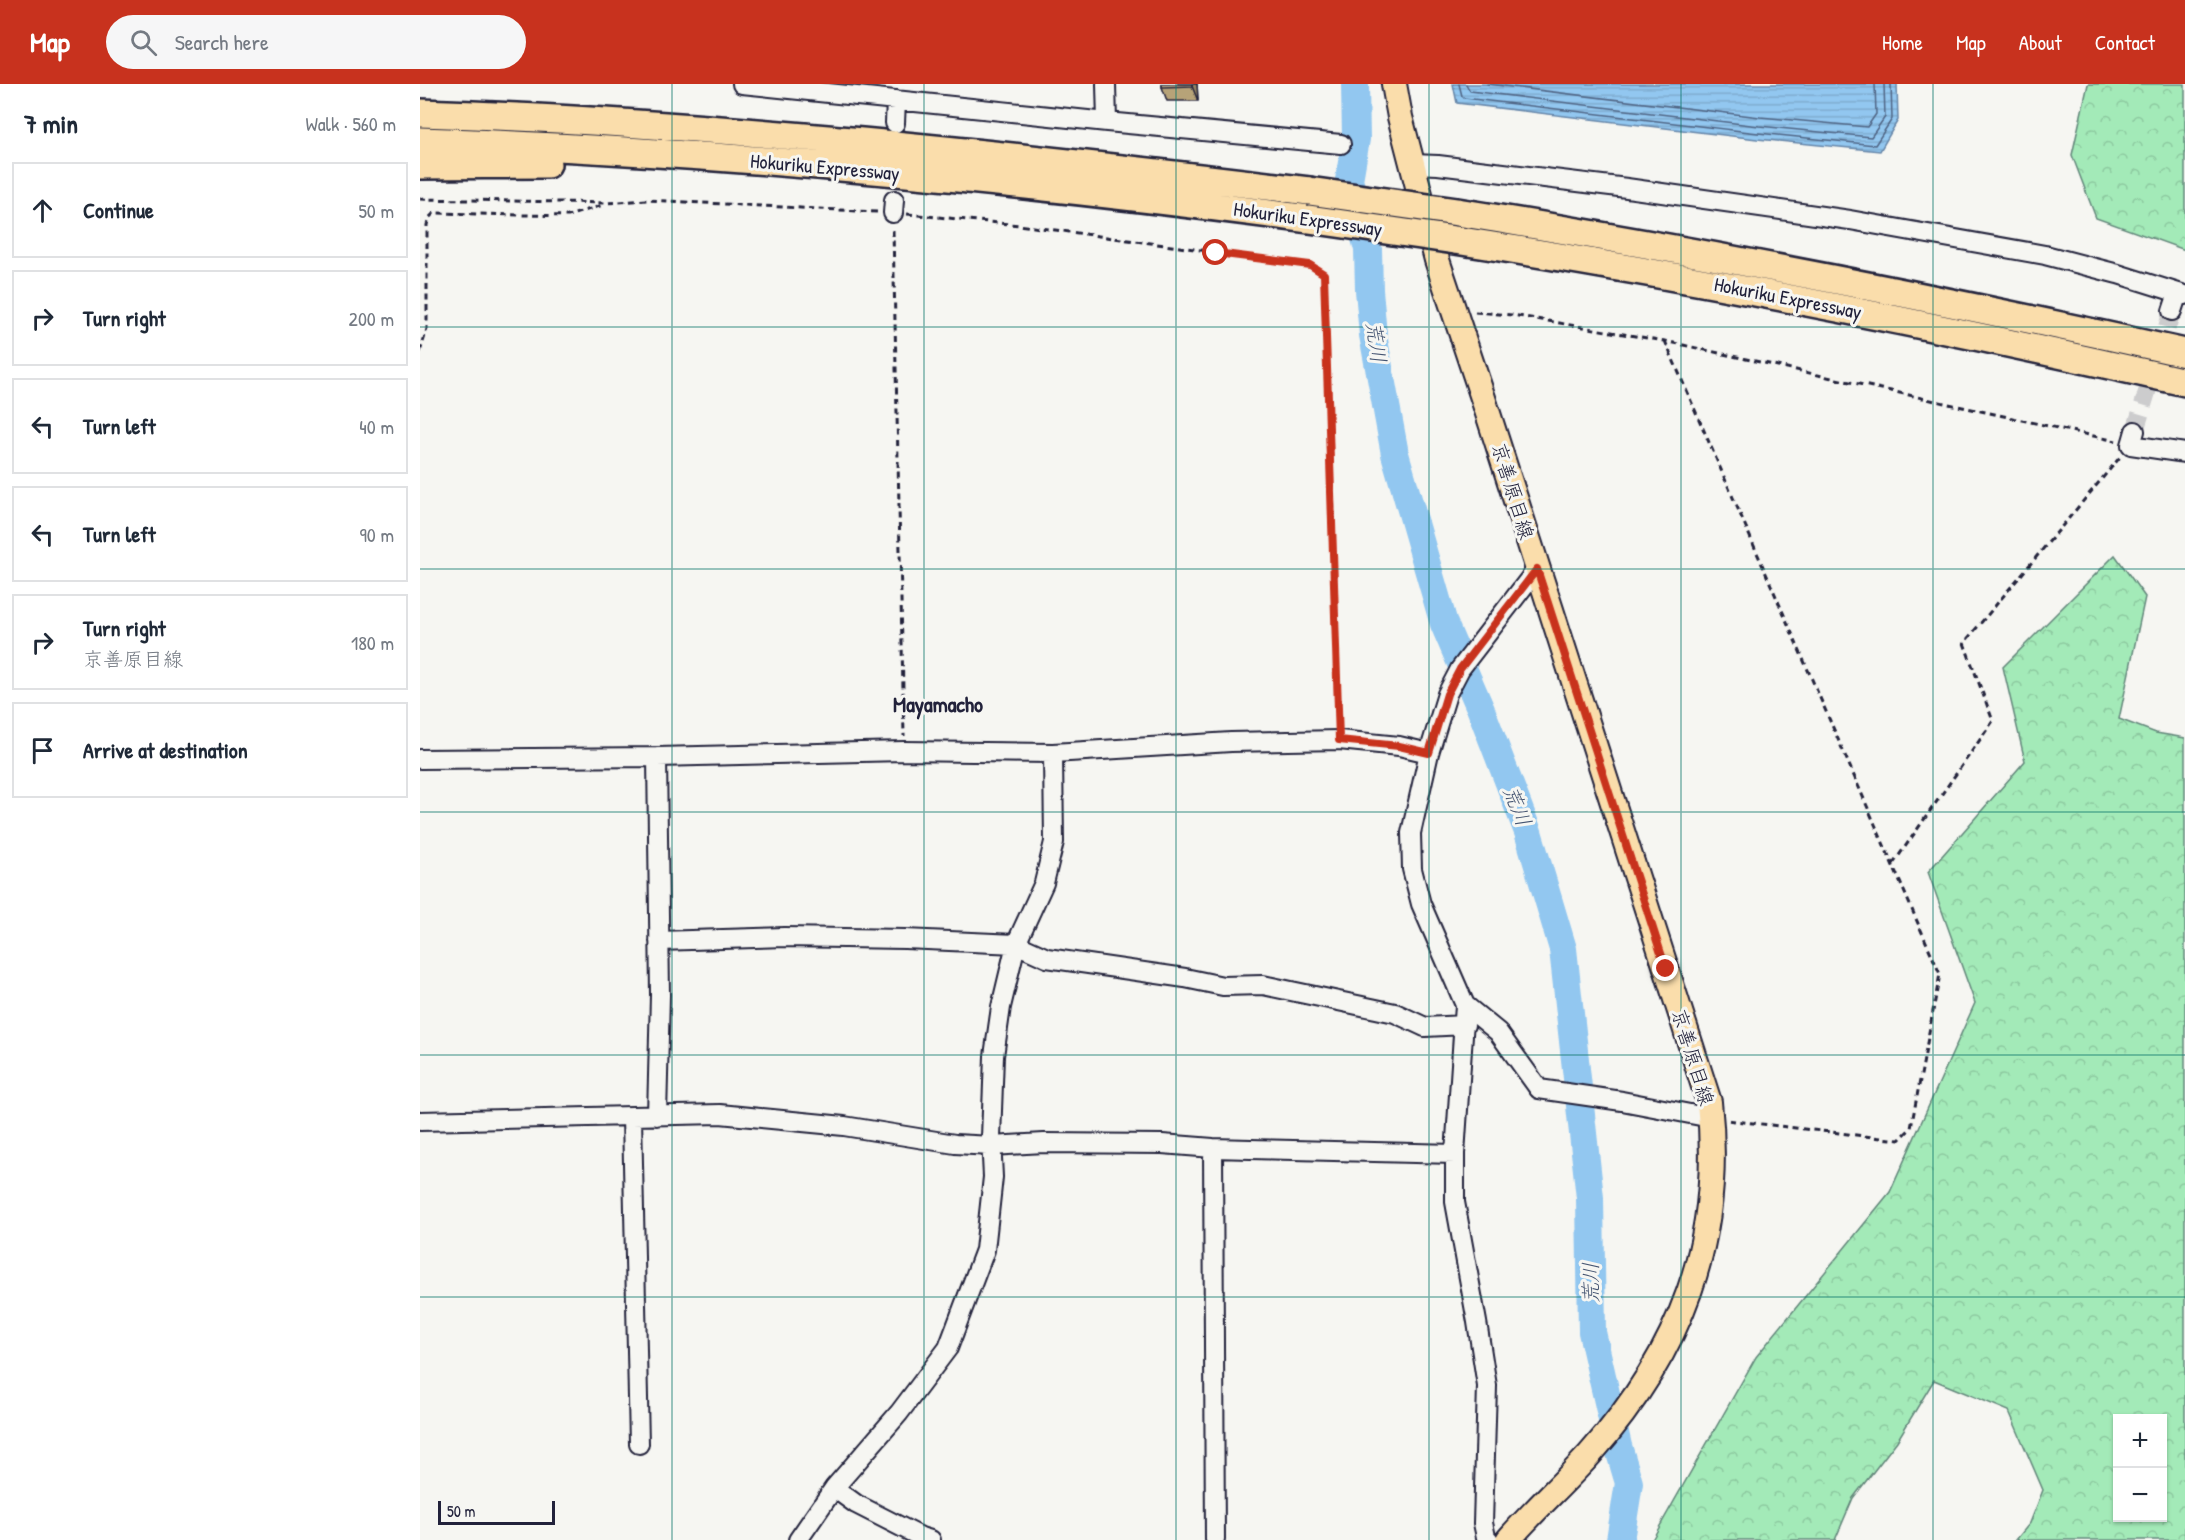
<!DOCTYPE html>
<meta charset="utf-8">
<style>
:root{--surface:#fff;--page:#f6f6f7;--text:#1f2937;--muted:#747a83;--line:#e0e1e3;--accent:#c8321e}
body{margin:0;font-family:"Patrick Hand","Klee One",sans-serif;background:var(--page);color:var(--text)}
.controls{position:absolute;right:18px;bottom:18px;display:grid;overflow:hidden;border-radius:0px;box-shadow:0 2px 4px #0004}
.controls button{width:54px;height:54px;display:grid;place-items:center;padding:0;border:0;border-bottom:2px solid var(--line);background:var(--surface);color:var(--text);font:30px sans-serif}
.scale{position:absolute;left:18px;bottom:15px;width:117px;box-sizing:border-box;padding-left:6px;border:3px solid #22223b;border-top:0;font-size:16px;line-height:21px;white-space:nowrap;color:#22223b;-webkit-text-stroke:4px #f6f6f2;paint-order:stroke}
.stop{position:absolute;width:18px;height:18px;margin:-14px;border:4px solid #c8321e;border-radius:50%;background:#fff}
.stop.end{background:#c8321e;border-color:#fff;box-shadow:0 2px 6px #0008}
.list{margin:0;padding:0;list-style:none}
h2{display:flex;justify-content:space-between;align-items:center;height:78px;margin:0;padding:0 24px;font-size:26px}
h2 small{font-size:20px;font-weight:400;color:var(--muted)}
.list li{display:grid;grid-template-columns:39px 1fr auto;gap:18px;align-items:center;box-sizing:border-box;height:96px;margin:0 12px 12px;padding:0 12px;border:2px solid var(--line);border-radius:0px}
.list b{display:block;font-size:22px;white-space:nowrap}
.list p{margin:0;font-size:20px;white-space:nowrap;color:var(--muted)}
.list em{font-size:20px;font-style:normal;color:var(--muted)}
.icon{flex:none;width:33px;height:33px;fill:none;stroke:currentColor;stroke-width:2;stroke-linecap:round;stroke-linejoin:round}
.map{position:relative;flex:none;width:1765px;height:1456px;overflow:hidden}
header{display:flex;align-items:center;gap:36px;box-sizing:border-box;height:84px;padding:0 30px;background:var(--accent);color:#fff}
header strong{font-size:28px}
nav{display:flex;gap:33px;margin-inline-start:auto;font-size:21px}
.search{width:420px;height:54px;background:var(--page);display:flex;align-items:center;gap:15px;box-sizing:border-box;padding:0 21px;border-radius:33px;color:var(--muted);font-size:22px}
main{display:flex}
aside{flex:1;background:var(--surface)}
.map>svg:first-child{display:block}
</style>
<header>
<strong>Map</strong>
<div class="search"><svg class="icon" aria-label="search" viewBox="0 0 24 24"><circle cx="10" cy="10" r="6"/><path d="M15 15l6 6"/></svg>Search here</div>
<nav><a>Home</a><a>Map</a><a>About</a><a>Contact</a></nav>
</header>
<main>
<aside>
<h2>7 min<small>Walk · 560 m</small></h2>
<ul class="list">
<li><svg class="icon" aria-label="ahead" viewBox="0 0 24 24"><path d="M12 20V5M6 11l6-6 6 6"/></svg><div><b>Continue</b></div><em>50 m</em></li>
<li><svg class="icon" aria-label="right" viewBox="0 0 24 24"><path d="M7 20v-9h11M14 6l5 5-5 5"/></svg><div><b>Turn right</b></div><em>200 m</em></li>
<li><svg class="icon" aria-label="left" viewBox="0 0 24 24"><path d="M17 20v-9H6M10 6l-5 5 5 5"/></svg><div><b>Turn left</b></div><em>40 m</em></li>
<li><svg class="icon" aria-label="left" viewBox="0 0 24 24"><path d="M17 20v-9H6M10 6l-5 5 5 5"/></svg><div><b>Turn left</b></div><em>90 m</em></li>
<li><svg class="icon" aria-label="right" viewBox="0 0 24 24"><path d="M7 20v-9h11M14 6l5 5-5 5"/></svg><div><b>Turn right</b><p>京善原目線</p></div><em>180 m</em></li>
<li><svg class="icon" aria-label="arrive" viewBox="0 0 24 24"><path d="M6 21V4h12l-3 4 3 4H6"/></svg><div><b>Arrive at destination</b></div></li>
</ul>
</aside>
<div class="map">
<svg width="1765" height="1456" viewBox="0 0 1765 1456">
<defs>
<pattern id="forest-crowns" width="20" height="18" patternUnits="userSpaceOnUse" patternTransform="scale(1.5)"><rect width="20" height="18" fill="#a3eab8"/><path d="M2 6a3 3 0 1 1 6 0M12 15a3 3 0 1 1 6 0" fill="none" stroke="#8cc89f"/></pattern>
<pattern id="water-rules" width="6" height="5" patternUnits="userSpaceOnUse" patternTransform="scale(1.5)"><rect width="6" height="5" fill="#92c7f0"/><path d="M0 2.5h6" fill="none" stroke="#7eabcf"/></pattern>
</defs>
<rect width="100%" height="100%" fill="#f6f6f2"/>
<filter id="ink" filterUnits="userSpaceOnUse"><feTurbulence type="fractalNoise" baseFrequency=".0167" numOctaves="2"/><feDisplacementMap in="SourceGraphic" scale="12" xChannelSelector="R" yChannelSelector="G"/><feConvolveMatrix kernelMatrix="1 2 1 2 8 2 1 2 1" color-interpolation-filters="sRGB"/></filter>
<g filter="url(#ink)">
<!-- forest -->
<path fill="url(#forest-crowns)" stroke="#62867a" stroke-width="1.5" fill-rule="evenodd" d="M1668,0H1765V166L1676,134L1652,71Z
M1695,471L1725,513L1699,635L1736,649L1765,654V1456H1596L1610,1439L1623,1406L1589,1327L1514,1296L1477,1357L1433,1414L1415,1456H1232L1336,1273L1470,1108L1555,919L1508,788L1605,677L1583,583ZM1742,1334V1434H1698V1334Z"/>
<!-- water -->
<path fill="url(#water-rules)" stroke="#6585a8" stroke-width="1.5" d="M1033,0H1477L1478,36L1460,67L1337,55L1037,19Z"/>
<g fill="none" stroke-linecap="round" stroke-linejoin="round">
<!-- shore -->
<path stroke="#4f6483" stroke-width="1.5" d="M1039,0L1042,12L1044,14L1338,49L1455,61L1472,35L1471,0
M1046,0L1050,7L1339,42L1451,53L1465,33L1464,0
M1067,0L1340,33L1447,43L1456,30L1455,0"/>
<!-- river -->
<path stroke="#92c7f0" stroke-width="28" d="M935,0L936,55L929,96L948,165L949,206L953,251L975,370L1024,540L1061,626L1108,748L1143,865L1170,1114L1172,1248L1198,1362L1209,1399L1200,1456"/>
<!-- minor-tunnel -->
<path stroke="#cccccd" stroke-width="18" stroke-dasharray="18 9" stroke-linecap="butt" d="M1715,347L1752,227"/>
<!-- minor casing -->
<g stroke="#22223b" stroke-width="22">
<path id="minor" d="M322,0L687,38L921,60
M686,0L687,38
M475,39L476,16
M993,80L1018,81L1207,104L1430,136L1625,171L1698,190L1765,211
M473,129L474,116
M1752,227L1758,209
M1715,347L1711,361L1765,369
M237,673L240,911L237,1032
M0,675L237,673L484,667L633,669L811,658L919,656L979,662L1009,669
M239,857L364,853L485,855L596,860L627,874L765,894L803,902L843,901L975,929L1005,943L1045,941
M1045,921L1078,948L1119,1005L1202,1017L1291,1034
M212,1033L219,1360
M0,1037L300,1030L424,1042L535,1060L572,1062L624,1059L742,1060L793,1064L1035,1070
M793,1064L795,1456
M414,1404L436,1420L501,1453L511,1456
M378,1456L414,1404L479,1329L528,1264L565,1166L573,1093L571,1054L574,972L581,923L596,860L624,799L634,758L633,669
M1069,1456L1066,1453L1063,1439L1067,1302L1057,1238L1035,1118V1070L1045,921L1001,820L992,785L991,749L1009,669L1027,610L1040,585L1117,485"/>
</g>
<!-- major casing -->
<g stroke="#22223b" stroke-width="28">
<path id="major" d="M974,0L980,33L1017,176L1063,314L1289,1018C1304,1156 1261,1267 1170,1370C1144,1399 1114,1426 1088,1456"/>
</g>
<!-- highway casing -->
<g stroke="#22223b" stroke-width="32">
<path id="highway" d="M0,29C297,39 593,71 889,107
M0,57C297,67 594,96 889,135
M0,81L127,80
M1037,128C1281,167 1523,215 1765,269
M1035,156C1280,194 1523,243 1765,298"/>
</g>
<!-- path -->
<path stroke="#22223b" stroke-width="3" stroke-dasharray="6 4.5" stroke-linecap="butt" d="M0,115L187,119L227,116L457,128
M487,130L599,141L890,181L904,190L919,640
M473,146L484,652
M1055,228L1092,231L1245,257L1696,357
M1245,257L1520,890L1491,1044L1479,1056L1307,1036
M0,268L7,245V141L9,134L14,129L148,132L183,121
M1473,780L1573,637L1544,559L1701,372"/>
<!-- minor -->
<use href="#minor" stroke="#f6f6f2" stroke-width="18"/>
<!-- major -->
<use href="#major" stroke="#faddab" stroke-width="24"/>
<!-- highway -->
<use href="#highway" stroke="#faddab" stroke-width="27"/>
<!-- highway-bridge casing -->
<g stroke="#22223b" stroke-width="32" stroke-linecap="butt">
<path id="highway-bridge" d="M889,107L1037,128
M889,135L1035,156"/>
</g>
<!-- highway-bridge -->
<use href="#highway-bridge" stroke="#faddab" stroke-width="27"/>
</g>
<!-- wall -->
<path fill="#b7a378" stroke="#22223b" stroke-width="1.5" d="M742,0H777L778,17H747L742,3Z"/>
<!-- shaded-wall -->
<path fill="#958462" stroke="#22223b" stroke-width="1.5" d="M772,0H777L778,17L772,2Z"/>
<!-- building -->
<path fill="#d5bd8c" stroke="#22223b" stroke-width="1.5" d="M742,0H772V2L742,3Z"/>
</g>
<g fill="none" stroke-linecap="round" stroke-linejoin="round" filter="url(#ink)">
<!-- route -->
<path stroke="#c8321e" stroke-width="8" d="M796,169L890,181L904,190L919,656L979,662L1009,669L1027,610L1040,585L1117,485L1246,885"/>
</g>
<!-- grid -->
<path fill="none" stroke="#0f766e" stroke-width="1.5" stroke-opacity="0.55" d="M252,0V1456M504,0V1456M756,0V1456M1009,0V1456M1261,0V1456M1513,0V1456M0,243H1765M0,485H1765M0,728H1765M0,971H1765M0,1213H1765"/>
<g text-anchor="middle" stroke-width="6" stroke-linejoin="round" paint-order="stroke">
<!-- street labels -->
<g font-size="20" fill="#22223b" stroke="#f6f6f2">
<text transform="translate(405 83) rotate(5)" y="7">Hokuriku Expressway</text>
<text transform="translate(888 135) rotate(8)" y="7">Hokuriku Expressway</text>
<text transform="translate(1368 214) rotate(11)" y="7">Hokuriku Expressway</text>
<text transform="translate(1093 407) rotate(73)" y="7">京善原目線</text>
<text transform="translate(1273 973) rotate(73)" y="7">京善原目線</text>
</g>
<!-- water labels -->
<g font-size="21" font-style="italic" fill="#445471" stroke="#f6f6f2">
<text transform="translate(956 258) rotate(82)" y="7">荒川</text>
<text transform="translate(1097 722) rotate(68)" y="7">荒川</text>
<text transform="translate(1171 1199) rotate(-91)" y="7">荒川</text>
</g>
<!-- quarter labels -->
<g font-size="22" font-weight="bold" fill="#22223b" stroke="#f6f6f2">
<text x="518" y="628">Mayamacho</text>
</g>
</g>
</svg>
<div class="controls">
<button>+</button>
<button>−</button>
</div>
<div class="scale">50 m</div>
<div class="stop" style="left:796px;top:169px"></div>
<div class="stop end" style="left:1246px;top:885px"></div>
</div>
</main>
